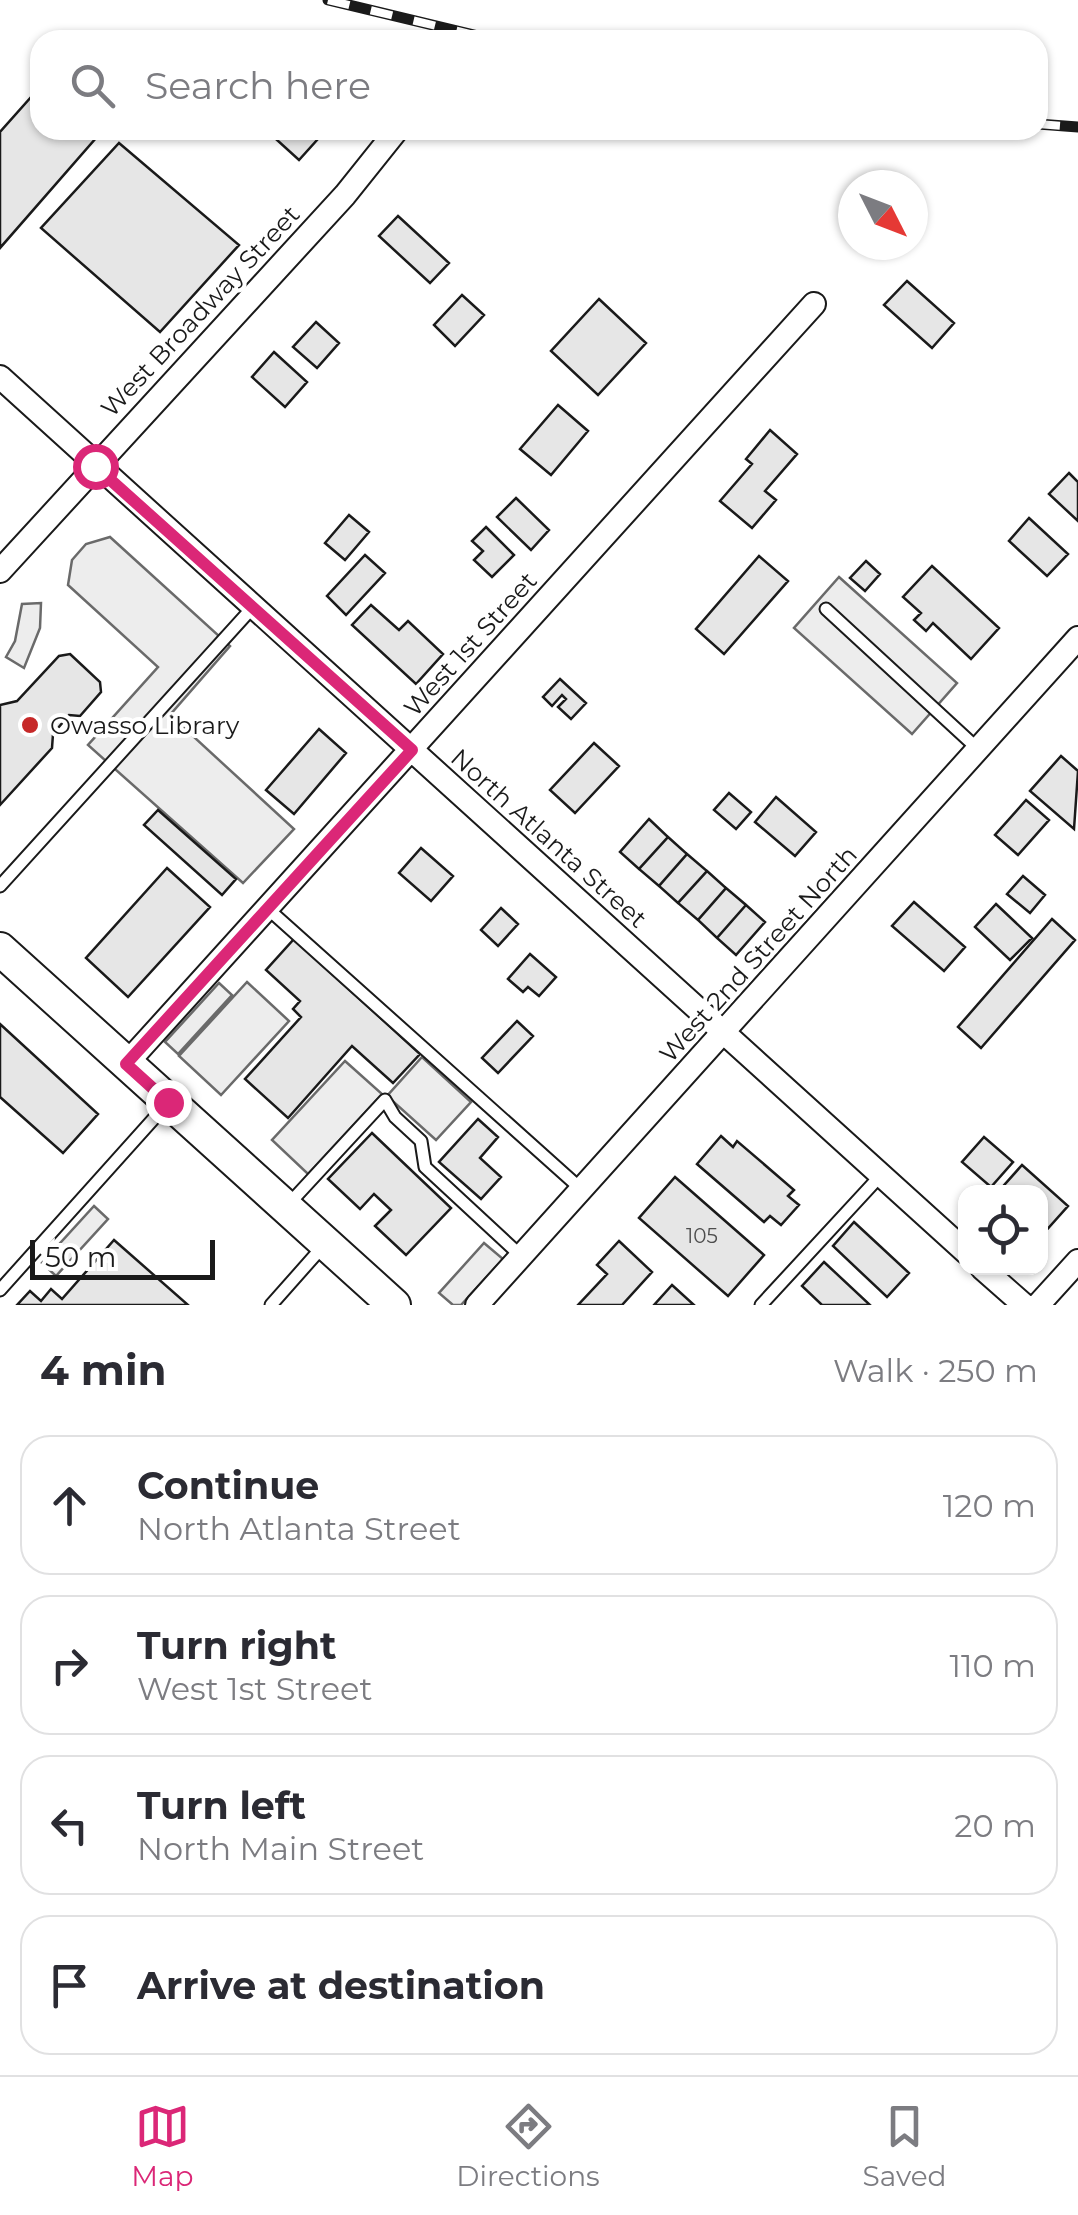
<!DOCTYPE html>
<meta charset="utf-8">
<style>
:root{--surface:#fff;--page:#f2f2f3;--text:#2b2b33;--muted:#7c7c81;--line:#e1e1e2;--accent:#db2777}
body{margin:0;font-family:Montserrat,sans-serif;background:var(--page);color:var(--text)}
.controls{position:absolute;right:30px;bottom:30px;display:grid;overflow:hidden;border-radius:20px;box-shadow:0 2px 8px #0004}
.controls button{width:90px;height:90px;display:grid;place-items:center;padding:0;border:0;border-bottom:2px solid var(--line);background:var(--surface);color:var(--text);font:50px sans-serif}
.compass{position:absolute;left:838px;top:170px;width:90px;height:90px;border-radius:50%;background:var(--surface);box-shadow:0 2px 8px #0004;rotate:132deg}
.scale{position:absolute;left:30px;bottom:25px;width:185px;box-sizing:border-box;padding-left:10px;border:5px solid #1a1a1a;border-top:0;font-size:28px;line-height:35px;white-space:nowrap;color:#1a1a1a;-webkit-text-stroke:8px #fff;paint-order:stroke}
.stop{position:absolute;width:30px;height:30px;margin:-22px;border:8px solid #db2777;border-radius:50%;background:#fff}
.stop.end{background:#db2777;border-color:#fff;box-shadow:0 2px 10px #0008}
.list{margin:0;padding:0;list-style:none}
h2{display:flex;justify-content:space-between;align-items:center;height:130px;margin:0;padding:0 40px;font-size:42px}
h2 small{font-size:32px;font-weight:400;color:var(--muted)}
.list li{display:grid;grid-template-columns:65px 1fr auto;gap:30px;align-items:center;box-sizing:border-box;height:140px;margin:0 20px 20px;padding:0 20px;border:2px solid var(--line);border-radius:30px}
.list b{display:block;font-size:38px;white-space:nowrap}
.list p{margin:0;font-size:32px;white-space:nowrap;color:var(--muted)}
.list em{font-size:32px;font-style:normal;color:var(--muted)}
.icon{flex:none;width:55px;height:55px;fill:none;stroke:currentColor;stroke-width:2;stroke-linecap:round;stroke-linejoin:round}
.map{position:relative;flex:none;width:1078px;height:1305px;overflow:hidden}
.search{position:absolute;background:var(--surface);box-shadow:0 2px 8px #0004;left:30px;right:30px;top:30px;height:110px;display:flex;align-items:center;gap:25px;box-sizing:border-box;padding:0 35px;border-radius:30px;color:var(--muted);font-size:38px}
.sheet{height:770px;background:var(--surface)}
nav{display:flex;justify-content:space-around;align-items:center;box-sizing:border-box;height:140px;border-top:2px solid var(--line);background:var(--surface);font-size:28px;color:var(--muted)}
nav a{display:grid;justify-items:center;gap:5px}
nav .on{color:var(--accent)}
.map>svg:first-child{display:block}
</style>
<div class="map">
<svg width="1078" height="1305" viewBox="0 0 1078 1305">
<rect width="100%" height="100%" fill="#fff"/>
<!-- built -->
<path fill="#ededed" stroke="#6a6a6a" stroke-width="2.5" d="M110,537L230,646L170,715L294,829L243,883L88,745L158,667L68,585L72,560L86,544Z
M839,577L957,683L912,734L794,628Z
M41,603L40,628L24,668L6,657L15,641L22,604Z
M247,982L289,1021L221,1095L179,1056Z
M219,983L232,995L178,1054L165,1042Z
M422,1057L471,1102L436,1140L387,1096Z
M345,1061L382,1094L308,1174L272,1140Z
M94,1206L108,1219L56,1276L42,1263Z
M484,1243L503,1259L461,1305H453L439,1293Z"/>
<!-- building -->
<path fill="#e6e6e6" stroke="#1a1a1a" stroke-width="2.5" d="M40,87V130H103L0,248V132Z
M266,130H326L299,160Z
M119,143L239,245L160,332L41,228Z
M398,216L449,263L430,283L379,236Z
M907,281L954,323L932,348L884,305Z
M462,295L484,315L455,346L434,325Z
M599,299L646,343L598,395L551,351Z
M316,322L339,343L317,368L293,347Z
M274,352L307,382L285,407L252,377Z
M558,405L588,431L551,475L520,449Z
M770,430L797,454L765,491L776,500L752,528L720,501L752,464L746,459Z
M1069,473L1078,482V521L1049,494Z
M516,498L549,530L531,550L497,517Z
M349,515L369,532L345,560L325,543Z
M1029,518L1068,554L1047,576L1009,541Z
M486,527L514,555L492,577L474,560L483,551L472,541Z
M365,555L385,573L346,615L327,596Z
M759,556L788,581L724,654L696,629Z
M866,561L880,574L865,591L850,578Z
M932,566L999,628L971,659L933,623L926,631L914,620L921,613L903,597Z
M371,605L399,630L408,621L443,654L416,684L352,625Z
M70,654L100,682L101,692L80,716L69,715L53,734L52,748L0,805V705L17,701L59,656Z
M560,679L586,703L571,719L558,707L566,699L562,695L552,706L543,697Z
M319,729L346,753L294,814L266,790Z
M594,743L619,766L575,813L550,790Z
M1061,756L1078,771L1074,829L1030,791Z
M729,793L751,812L736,829L714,810Z
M776,797L816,832L795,856L755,822Z
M1026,800L1049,820L1018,855L995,835Z
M158,810L236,879L222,895L144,825Z
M649,819L668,837L639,869L620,852Z
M668,837L687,854L659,886L639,869Z
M421,848L453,876L431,901L399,873Z
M687,854L707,871L678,903L659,886Z
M167,868L210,907L128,997L86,958Z
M707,871L726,888L698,920L678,903Z
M1023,876L1045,895L1030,913L1007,894Z
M726,888L746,905L717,938L698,920Z
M914,902L965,947L944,971L892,926Z
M996,904L1032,938L1010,960L975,927Z
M746,905L765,922L736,955L717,938Z
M501,908L518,924L498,946L481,930Z
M1052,919L1075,940L981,1048L958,1027Z
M294,939L420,1054L393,1083L352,1046L288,1118L245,1079L301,1017L293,1009L300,1001L266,970Z
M530,954L556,977L539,996L528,987L523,992L508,979Z
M517,1021L533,1036L498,1073L482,1058Z
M0,1024L98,1114L63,1153L0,1097Z
M478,1119L498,1137L480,1158L501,1177L481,1199L439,1162Z
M372,1133L451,1208L406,1255L375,1226L391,1210L374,1194L360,1209L328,1179Z
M721,1136L733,1147L737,1141L794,1190L788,1196L799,1205L781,1225L770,1216L764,1222L697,1164Z
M984,1137L1013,1162L991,1187L962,1162Z
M1022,1165L1068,1206L1043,1234L1040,1192H998Z
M675,1177L764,1255L728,1296L639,1218Z
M854,1222L909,1273L887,1297L833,1246Z
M114,1240L188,1305H17L30,1291L41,1301L51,1289L62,1299Z
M619,1241L652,1272L622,1305H578L607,1274L597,1265Z
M824,1262L870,1305H822L802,1286Z
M672,1285L694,1305H654Z"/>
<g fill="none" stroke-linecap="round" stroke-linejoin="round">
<!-- lane casing -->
<g stroke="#1a1a1a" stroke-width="15">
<path id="lane" d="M826,609L979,750
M0,886L254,606
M267,908L581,1189
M287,1206L385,1100L395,1117L421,1141L425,1167L521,1256
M0,1290L166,1105
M271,1305L325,1244
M761,1305L881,1175"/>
</g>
<!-- street casing -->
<g stroke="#1a1a1a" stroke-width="26">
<path id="street" d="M0,377L966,1252
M0,571L345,195L397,130
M126,1064L814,304
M982,1268L1024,1305
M477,1305L1078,638
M1038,1305L1078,1261"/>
</g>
<!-- secondary casing -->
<g stroke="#1a1a1a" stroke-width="36">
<path id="secondary" d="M0,949L394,1305"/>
</g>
<!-- lane -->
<use href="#lane" stroke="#fff" stroke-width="11"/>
<!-- street -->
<use href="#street" stroke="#fff" stroke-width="22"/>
<!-- secondary -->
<use href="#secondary" stroke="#fff" stroke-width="32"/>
<!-- rail casing -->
<g stroke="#1a1a1a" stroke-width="11">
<path id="rail" d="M328,0L495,40
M1038,124L1078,127"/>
</g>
<!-- rail -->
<use href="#rail" stroke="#fff" stroke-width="8" stroke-dasharray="22" stroke-linecap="butt"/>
</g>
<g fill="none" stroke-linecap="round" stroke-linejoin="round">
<!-- route -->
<path stroke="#db2777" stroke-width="12" d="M95,466L412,750L126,1064L168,1102"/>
</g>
<!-- markers -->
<circle fill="#c62828" stroke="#fff" stroke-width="4" cx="30" cy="725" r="10"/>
<g text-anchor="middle" stroke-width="8" stroke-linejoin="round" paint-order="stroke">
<!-- number labels -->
<g font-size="20" fill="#4d4d4d">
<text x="702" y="1243">105</text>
</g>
<!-- street labels -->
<g font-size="25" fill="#1a1a1a" stroke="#fff">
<text transform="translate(200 311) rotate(-47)" y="9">West Broadway Street</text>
<text transform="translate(470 644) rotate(-48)" y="9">West 1st Street</text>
<text transform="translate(549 838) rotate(42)" y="9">North Atlanta Street</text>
<text transform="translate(758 954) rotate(-48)" y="9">West 2nd Street North</text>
</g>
<!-- poi labels -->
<g font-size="25" fill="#1a1a1a" stroke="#fff" text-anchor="start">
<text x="50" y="734">Owasso Library</text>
</g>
</g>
</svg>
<div class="controls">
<button><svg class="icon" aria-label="locate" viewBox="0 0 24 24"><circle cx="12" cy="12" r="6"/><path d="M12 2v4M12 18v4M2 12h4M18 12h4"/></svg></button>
</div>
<svg class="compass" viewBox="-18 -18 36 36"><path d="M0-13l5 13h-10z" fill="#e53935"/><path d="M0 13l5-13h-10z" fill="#7c7c81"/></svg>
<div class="scale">50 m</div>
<div class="stop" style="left:95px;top:466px"></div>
<div class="stop end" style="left:168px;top:1102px"></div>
<div class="search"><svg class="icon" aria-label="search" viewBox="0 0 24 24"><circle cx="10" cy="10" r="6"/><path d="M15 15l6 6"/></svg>Search here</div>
</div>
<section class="sheet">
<h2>4 min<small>Walk · 250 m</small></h2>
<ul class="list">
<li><svg class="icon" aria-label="ahead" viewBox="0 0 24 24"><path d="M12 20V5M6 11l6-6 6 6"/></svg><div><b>Continue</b><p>North Atlanta Street</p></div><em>120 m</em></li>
<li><svg class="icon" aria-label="right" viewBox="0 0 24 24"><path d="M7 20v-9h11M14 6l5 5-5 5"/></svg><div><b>Turn right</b><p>West 1st Street</p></div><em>110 m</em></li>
<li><svg class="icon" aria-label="left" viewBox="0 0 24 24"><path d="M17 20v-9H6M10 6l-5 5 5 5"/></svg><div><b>Turn left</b><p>North Main Street</p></div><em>20 m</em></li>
<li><svg class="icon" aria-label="arrive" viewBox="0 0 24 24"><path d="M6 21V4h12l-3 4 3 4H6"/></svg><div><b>Arrive at destination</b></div></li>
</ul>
</section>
<nav>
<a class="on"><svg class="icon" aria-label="map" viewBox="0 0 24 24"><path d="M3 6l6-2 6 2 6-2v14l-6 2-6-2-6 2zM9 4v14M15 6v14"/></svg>Map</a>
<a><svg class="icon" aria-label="directions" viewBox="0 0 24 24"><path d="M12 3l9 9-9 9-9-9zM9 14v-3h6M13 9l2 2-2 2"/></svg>Directions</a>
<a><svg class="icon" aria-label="saved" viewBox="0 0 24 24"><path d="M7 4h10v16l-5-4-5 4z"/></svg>Saved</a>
</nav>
